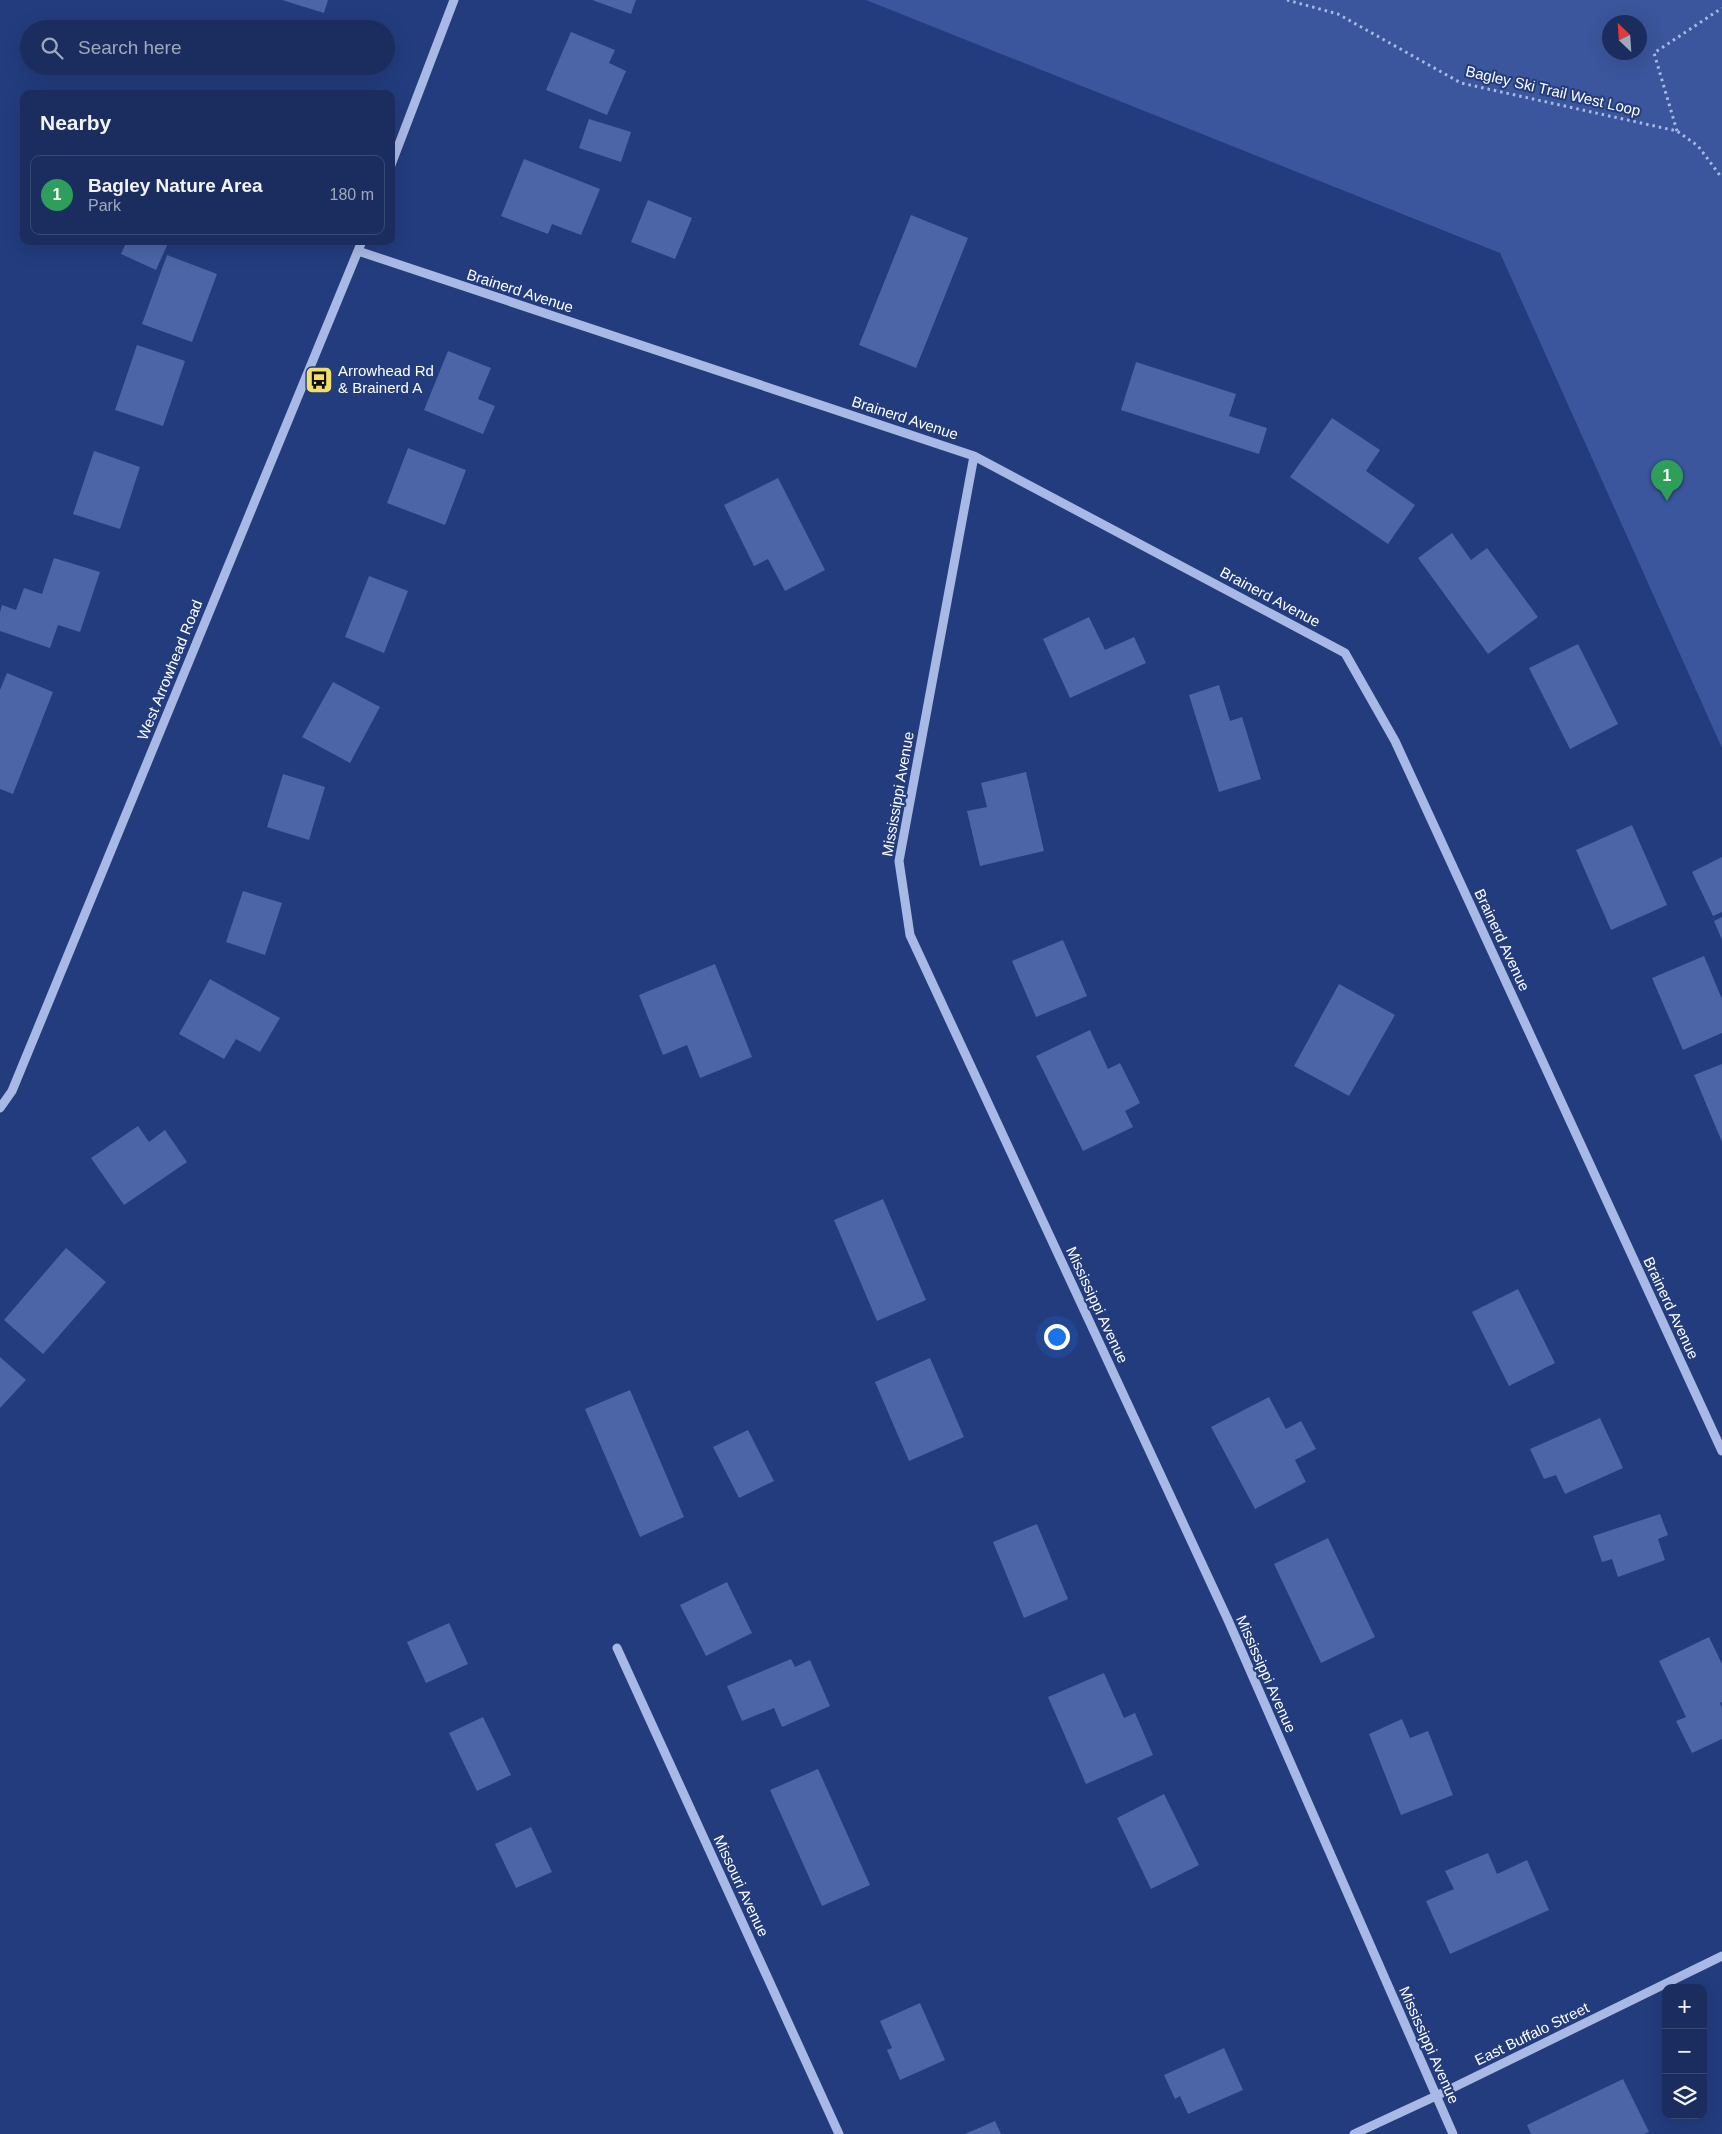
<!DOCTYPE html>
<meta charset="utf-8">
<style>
:root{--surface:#1a2d5e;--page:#273967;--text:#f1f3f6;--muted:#9fa8bc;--line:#384973;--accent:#f0df6b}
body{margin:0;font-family:Helvetica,sans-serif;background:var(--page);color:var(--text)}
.controls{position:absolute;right:15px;bottom:15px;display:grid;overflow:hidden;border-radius:10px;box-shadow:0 5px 20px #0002}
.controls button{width:45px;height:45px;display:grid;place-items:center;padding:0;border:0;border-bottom:1px solid var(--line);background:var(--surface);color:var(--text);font:25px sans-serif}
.compass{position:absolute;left:1602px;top:15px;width:45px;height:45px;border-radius:50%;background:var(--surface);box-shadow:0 5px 20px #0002;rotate:335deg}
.you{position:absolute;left:1056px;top:1336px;width:18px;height:18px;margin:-12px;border:4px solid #fff;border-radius:50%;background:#1a73e8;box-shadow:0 0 0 8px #1a73e833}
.badge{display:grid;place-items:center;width:32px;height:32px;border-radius:50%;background:var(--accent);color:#fff;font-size:16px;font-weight:700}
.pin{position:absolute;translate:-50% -41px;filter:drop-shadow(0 1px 2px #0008)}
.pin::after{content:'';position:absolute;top:26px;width:18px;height:15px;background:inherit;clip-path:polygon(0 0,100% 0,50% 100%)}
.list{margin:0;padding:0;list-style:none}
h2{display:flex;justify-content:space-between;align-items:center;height:65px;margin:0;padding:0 20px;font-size:21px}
h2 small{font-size:16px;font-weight:400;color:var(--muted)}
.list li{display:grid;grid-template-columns:32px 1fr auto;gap:15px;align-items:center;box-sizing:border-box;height:80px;margin:0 10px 10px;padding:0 10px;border:1px solid var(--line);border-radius:10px}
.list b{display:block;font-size:19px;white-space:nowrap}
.list p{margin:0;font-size:16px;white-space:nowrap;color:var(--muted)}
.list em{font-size:16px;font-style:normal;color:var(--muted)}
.icon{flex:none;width:28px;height:28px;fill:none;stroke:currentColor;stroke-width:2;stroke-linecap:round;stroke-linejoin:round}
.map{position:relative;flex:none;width:1722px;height:2134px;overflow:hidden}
.search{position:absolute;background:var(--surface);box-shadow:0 5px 20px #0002;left:20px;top:20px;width:375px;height:55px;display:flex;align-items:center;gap:12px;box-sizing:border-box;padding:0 18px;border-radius:28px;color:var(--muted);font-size:19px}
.panel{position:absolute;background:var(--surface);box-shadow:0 5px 20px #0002;left:20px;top:90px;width:375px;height:155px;border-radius:10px}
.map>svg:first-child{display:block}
</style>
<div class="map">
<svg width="1722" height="2134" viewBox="0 0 1722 2134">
<rect width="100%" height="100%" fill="#233c7d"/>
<!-- green -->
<path fill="#3b569c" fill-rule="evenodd" d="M866,0H1722V748L1500,253ZM1610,22H1640V52H1610Z"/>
<!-- building -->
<path fill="#4b65a6" d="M282,0H328L324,13Z
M592,0H636L631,14Z
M571,32L615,50L609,63L626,71L607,115L546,90Z
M589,119L631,132L621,162L579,148Z
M524,159L600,189L581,235L552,224L548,234L501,216Z
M648,200L692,218L675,259L631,242Z
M911,215L968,238L916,368L859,345Z
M127,241H169L156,270L121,254Z
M167,255L217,274L192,342L142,324Z
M137,345L185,361L163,426L115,410Z
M448,351L491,368L478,399L495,406L483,434L424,410Z
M1136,362L1236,394L1229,416L1267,428L1259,454L1121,410Z
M1332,418L1380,450L1366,471L1415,505L1388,544L1290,477Z
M408,448L466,470L445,525L387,503Z
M94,451L140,467L120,529L73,514Z
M778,478L825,570L785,591L768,559L754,566L724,505Z
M1452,533L1471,560L1487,548L1538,617L1488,654L1418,558Z
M54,558L100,572L80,632L58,625L50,648L0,631V612L2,605L16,610L24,588L42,594Z
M369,576L408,591L384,653L345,637Z
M1089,617L1105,650L1134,637L1146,663L1070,698L1043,639Z
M1578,644L1618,724L1570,749L1529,668Z
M7,673L53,692L13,794L0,789V690Z
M333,682L380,707L350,763L302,737Z
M1219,685L1230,721L1242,717L1261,779L1219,792L1189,695Z
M1026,772L1044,851L980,866L967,811L987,807L981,783Z
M283,774L325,787L309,840L267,827Z
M1632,825L1667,905L1611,930L1576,850Z
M1722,857V912L1713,916L1692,872Z
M243,891L282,903L265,955L226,942Z
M1722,917V940L1714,921Z
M1063,940L1087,996L1036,1017L1012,961Z
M1704,956L1722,999V1033L1683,1050L1652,978Z
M715,964L752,1057L700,1078L687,1045L663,1055L639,995Z
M210,979L280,1018L260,1052L236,1039L224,1059L179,1034Z
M1339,984L1395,1015L1349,1096L1294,1066Z
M1090,1030L1108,1069L1120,1063L1140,1103L1125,1111L1133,1127L1083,1151L1036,1056Z
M1722,1064V1142L1694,1075Z
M138,1126L149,1142L165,1130L187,1162L124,1205L91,1158Z
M883,1199L926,1300L877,1321L834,1220Z
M66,1248L106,1282L43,1354L4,1320Z
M1518,1289L1555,1363L1509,1386L1472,1312Z
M0,1357L26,1380L0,1408Z
M930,1358L964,1437L909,1461L875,1382Z
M630,1390L684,1517L640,1537L585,1409Z
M1269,1397L1286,1429L1301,1421L1316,1449L1295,1460L1306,1482L1255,1509L1211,1427Z
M1600,1418L1623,1468L1565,1494L1556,1475L1544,1479L1530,1449Z
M748,1430L774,1481L739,1498L713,1447Z
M1660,1514L1668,1535L1658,1539L1665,1560L1618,1577L1612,1559L1602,1562L1593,1536Z
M1037,1524L1068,1599L1024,1618L993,1542Z
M1328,1538L1375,1637L1321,1663L1274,1564Z
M727,1582L752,1633L706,1656L680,1605Z
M449,1623L468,1664L426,1683L407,1642Z
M1709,1637L1722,1664V1702L1720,1703L1722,1708V1739L1692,1753L1676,1721L1686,1717L1659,1661Z
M791,1659L795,1667L810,1660L830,1706L782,1727L774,1708L742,1721L727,1686Z
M1104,1673L1124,1718L1135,1713L1153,1755L1086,1784L1048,1697Z
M483,1717L511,1775L477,1791L449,1733Z
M1402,1719L1410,1738L1428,1731L1453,1795L1401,1815L1369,1734Z
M818,1769L870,1885L822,1906L770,1790Z
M1164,1794L1199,1865L1151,1889L1117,1818Z
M531,1827L552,1872L516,1888L495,1844Z
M1488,1853L1497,1874L1527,1860L1549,1910L1450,1954L1426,1901L1454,1889L1445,1871Z
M920,2003L945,2060L900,2080L887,2050L892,2048L880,2021Z
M1224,2048L1243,2090L1188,2114L1180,2096L1175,2099L1164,2075Z
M1623,2079L1649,2132L1644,2134H1531L1527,2125Z
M995,2121L1001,2134H965Z"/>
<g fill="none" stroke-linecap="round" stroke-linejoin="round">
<!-- path -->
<path stroke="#a8b9e5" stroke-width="3" stroke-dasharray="2.5 4" stroke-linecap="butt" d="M1287,0L1338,14L1461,83L1677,131L1698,146L1722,178
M1677,131L1654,53L1722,8"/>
<!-- minor -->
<path stroke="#a8b9e5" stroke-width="9" d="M391,165L454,0
M358,251L974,456L1345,653L1395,741L1722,1451
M974,456L899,861L910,935L1228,1620L1453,2134
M0,1108L12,1091L362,241
M617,1648L839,2134
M1354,2134L1436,2096L1722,1956"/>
</g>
<!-- icons -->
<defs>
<g id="bus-square" transform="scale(1.4375)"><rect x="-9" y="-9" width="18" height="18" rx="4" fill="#f0df6b" stroke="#233c7d"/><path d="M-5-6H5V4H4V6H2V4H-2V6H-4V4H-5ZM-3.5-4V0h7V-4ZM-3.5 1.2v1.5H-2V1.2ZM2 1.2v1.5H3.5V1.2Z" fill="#111"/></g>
</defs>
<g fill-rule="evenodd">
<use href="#bus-square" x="319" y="380"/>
</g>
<g text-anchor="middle" stroke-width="4" stroke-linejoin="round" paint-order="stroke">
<!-- street labels -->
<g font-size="15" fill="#fff" stroke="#233c7d">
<text transform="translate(1553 91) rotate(13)" y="5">Bagley Ski Trail West Loop</text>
<text transform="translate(520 291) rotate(18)" y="5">Brainerd Avenue</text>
<text transform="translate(905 418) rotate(18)" y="5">Brainerd Avenue</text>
<text transform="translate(1270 597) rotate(28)" y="5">Brainerd Avenue</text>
<text transform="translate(170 670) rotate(-68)" y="5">West Arrowhead Road</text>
<text transform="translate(898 794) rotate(-80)" y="5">Mississippi Avenue</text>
<text transform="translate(1502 940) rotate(65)" y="5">Brainerd Avenue</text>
<text transform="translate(1097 1305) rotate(65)" y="5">Mississippi Avenue</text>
<text transform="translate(1671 1308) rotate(65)" y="5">Brainerd Avenue</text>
<text transform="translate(1266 1674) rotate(66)" y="5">Mississippi Avenue</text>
<text transform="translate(741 1886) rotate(65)" y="5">Missouri Avenue</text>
<text transform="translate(1532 2034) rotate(-26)" y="5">East Buffalo Street</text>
<text transform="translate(1429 2045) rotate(66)" y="5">Mississippi Avenue</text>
</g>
<!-- poi labels -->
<g font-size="15" fill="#fff" stroke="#233c7d" text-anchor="start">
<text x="338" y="376">Arrowhead Rd<tspan x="338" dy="17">&amp; Brainerd A</tspan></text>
</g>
</g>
</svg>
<div class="controls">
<button>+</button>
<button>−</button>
<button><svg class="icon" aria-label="layers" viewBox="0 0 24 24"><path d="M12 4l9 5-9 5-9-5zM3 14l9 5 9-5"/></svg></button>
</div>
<svg class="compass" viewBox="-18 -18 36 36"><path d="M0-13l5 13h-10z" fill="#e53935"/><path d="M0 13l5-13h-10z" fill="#9fa8bc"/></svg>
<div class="you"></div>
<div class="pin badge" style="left:1667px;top:501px;background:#2e9e5b">1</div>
<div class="search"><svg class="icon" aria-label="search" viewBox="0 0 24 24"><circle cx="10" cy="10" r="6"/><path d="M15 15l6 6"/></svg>Search here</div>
<section class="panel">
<h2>Nearby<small></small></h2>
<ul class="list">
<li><span class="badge" style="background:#2e9e5b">1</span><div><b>Bagley Nature Area</b><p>Park</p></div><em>180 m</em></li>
</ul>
</section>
</div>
